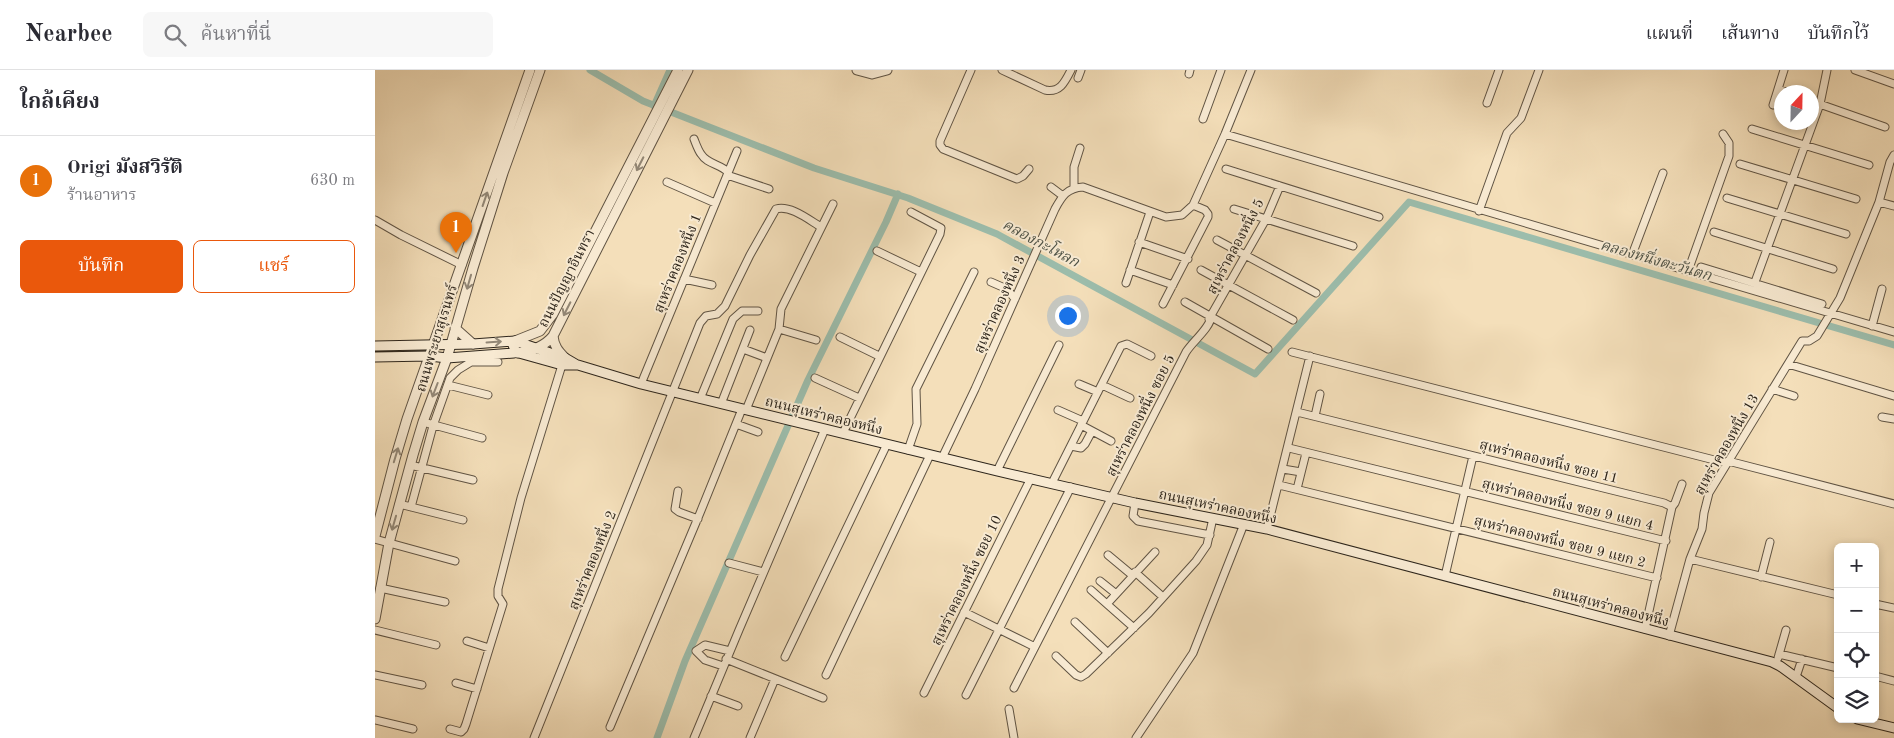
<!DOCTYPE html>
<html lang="th">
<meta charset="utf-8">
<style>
:root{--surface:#fff;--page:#f7f7f7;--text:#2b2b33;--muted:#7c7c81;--line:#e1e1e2;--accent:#ea580c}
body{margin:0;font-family:"Old Standard TT","Noto Serif Thai",serif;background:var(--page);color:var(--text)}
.controls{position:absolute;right:15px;bottom:15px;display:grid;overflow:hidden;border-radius:8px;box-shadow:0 2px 8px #0003}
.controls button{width:45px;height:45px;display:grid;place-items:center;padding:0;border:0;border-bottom:1px solid var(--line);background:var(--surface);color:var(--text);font:25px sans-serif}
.compass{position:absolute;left:1399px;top:15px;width:45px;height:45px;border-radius:50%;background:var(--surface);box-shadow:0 2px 8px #0003;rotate:22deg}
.you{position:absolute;left:692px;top:245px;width:18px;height:18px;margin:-12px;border:4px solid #fff;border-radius:50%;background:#1a73e8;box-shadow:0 0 0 8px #1a73e833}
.badge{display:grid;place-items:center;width:32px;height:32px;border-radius:50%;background:var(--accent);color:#fff;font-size:16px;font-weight:700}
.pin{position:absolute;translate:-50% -41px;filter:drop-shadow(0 1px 2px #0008)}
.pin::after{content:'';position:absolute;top:26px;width:18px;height:15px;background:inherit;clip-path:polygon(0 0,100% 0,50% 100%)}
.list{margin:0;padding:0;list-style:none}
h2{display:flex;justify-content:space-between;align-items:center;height:65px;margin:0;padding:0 20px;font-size:21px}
h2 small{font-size:16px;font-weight:400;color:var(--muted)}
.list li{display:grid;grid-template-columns:32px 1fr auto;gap:15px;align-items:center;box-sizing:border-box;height:90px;padding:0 20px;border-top:1px solid var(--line)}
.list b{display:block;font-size:19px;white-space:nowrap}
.list p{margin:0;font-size:16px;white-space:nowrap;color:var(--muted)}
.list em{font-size:16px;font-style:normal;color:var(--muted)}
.actions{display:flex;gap:10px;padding:15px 20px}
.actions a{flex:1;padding:11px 0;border:1px solid var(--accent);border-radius:8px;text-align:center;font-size:18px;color:var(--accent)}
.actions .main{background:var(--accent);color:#fff}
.icon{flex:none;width:28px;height:28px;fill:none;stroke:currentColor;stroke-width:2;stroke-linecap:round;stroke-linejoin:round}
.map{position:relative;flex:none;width:1519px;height:668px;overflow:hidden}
header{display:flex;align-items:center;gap:30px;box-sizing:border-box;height:70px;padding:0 25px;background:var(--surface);border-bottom:1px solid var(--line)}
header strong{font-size:24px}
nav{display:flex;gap:28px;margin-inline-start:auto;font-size:18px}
.search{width:350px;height:45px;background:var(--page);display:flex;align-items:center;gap:12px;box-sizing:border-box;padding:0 18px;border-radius:8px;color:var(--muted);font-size:19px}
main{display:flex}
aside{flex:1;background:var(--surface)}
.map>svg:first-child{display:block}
</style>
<header>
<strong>Nearbee</strong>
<div class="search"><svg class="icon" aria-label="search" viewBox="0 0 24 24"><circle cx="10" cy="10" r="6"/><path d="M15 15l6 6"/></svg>ค้นหาที่นี่</div>
<nav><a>แผนที่</a><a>เส้นทาง</a><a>บันทึกไว้</a></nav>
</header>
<main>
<aside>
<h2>ใกล้เคียง<small></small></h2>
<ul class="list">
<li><span class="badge" style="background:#e8710a">1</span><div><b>Origi มังสวิรัติ</b><p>ร้านอาหาร</p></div><em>630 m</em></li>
</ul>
<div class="actions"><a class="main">บันทึก</a><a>แชร์</a></div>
</aside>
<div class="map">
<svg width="1519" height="668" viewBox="0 0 1519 668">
<rect width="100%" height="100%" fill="#f4dfba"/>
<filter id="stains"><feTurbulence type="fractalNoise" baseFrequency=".004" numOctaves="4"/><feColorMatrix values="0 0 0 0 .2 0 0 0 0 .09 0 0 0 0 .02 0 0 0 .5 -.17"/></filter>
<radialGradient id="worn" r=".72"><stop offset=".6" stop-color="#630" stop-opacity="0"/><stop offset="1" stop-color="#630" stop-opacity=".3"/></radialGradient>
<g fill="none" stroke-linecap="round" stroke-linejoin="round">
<!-- canal -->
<path stroke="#9cbdac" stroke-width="7" d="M215,0L268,31L439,98L533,128L622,164L880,304L1034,132L1519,275
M279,36L295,0
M282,668L310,591L433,310L511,152L523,124"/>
<!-- minor casing -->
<g stroke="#605444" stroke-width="9">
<path id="minor" d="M596,0L565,71V75L568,79L642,109L648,106L654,99
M627,0L670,20C685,23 690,12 696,0
M1480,0L1519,14
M814,4L815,0
M703,8L706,0
M1403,19L1412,22
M1436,31L1510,57
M1112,33L1124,0
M1398,35L1409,0
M828,49L846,0
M1377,59L1494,95
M850,64L1519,262
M319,69C321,74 323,80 326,84C332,94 345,94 353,102
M1365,94L1481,129
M851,99L1004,147
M352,105L394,119
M292,112L340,133
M676,117L688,126
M699,118V97L705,78
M1352,128L1471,164
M1504,132L1519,136
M859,139L978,176
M1104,141L1132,63L1146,48L1164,0
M0,150L26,165L87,195
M1339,162L1458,199
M842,170L941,223
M764,172L813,189
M502,181L546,202
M1257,185L1288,103
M1326,197L1447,234
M755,200L798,215
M826,200L918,250
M1313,201L1354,86V73L1348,64
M309,209L337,215
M616,212L632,219L640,229
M1380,212L1445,34L1452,0
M751,213L775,142
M810,232L893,279
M788,234L833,147V144L830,140L818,135
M834,249L891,149L905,116
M1497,256L1507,219
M404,259L441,270
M465,267L504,286
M368,279L392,288
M917,282L1351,393
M1413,294L1519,326
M440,308L484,328
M266,314L362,81
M704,314L723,322
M73,315L113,325
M727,315L755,328
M1397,319L1419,326
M325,329L358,249L367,241H383
M346,334L375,260
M371,340L404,259L406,239L458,134
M683,340L708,351
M922,342L1289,433L1297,437
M940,346L945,324
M1507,347L1519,349
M48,352L107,368
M361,354L383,362
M706,355L736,371
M468,363L565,164L566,158L536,142
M696,376L706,378L710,374L717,361
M914,378L1291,471
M533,380L542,354L541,319L599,202
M567,388L600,319L680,139C687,126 692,118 708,117L791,147L807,145L818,135L850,64L876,0
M1353,391L1519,434
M35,395L98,410
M908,399L926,402
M622,401L684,275
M677,413L746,276L752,274L776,286
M904,415L1282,508
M922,419L931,383
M303,421L300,439L304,442L323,449
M760,433L758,446L763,451L835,465
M24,434L88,450
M36,437L58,356L75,308L83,300L96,292H123
M1297,437L1300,433L1307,414
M892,459L935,286
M0,469L80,491
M733,485L757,505
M1315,489L1463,525
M354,493L388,502
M760,502L788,527
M1070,506L1098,386
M1386,507L1395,472
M725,511L740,523
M5,518L70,532
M716,520L759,558
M732,534L780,482
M1500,534L1519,538
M589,542L660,577
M700,552L733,583
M1270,559L1297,437
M0,560L61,575
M1294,566L1315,489L1327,459L1329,443L1334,423L1427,271H1434L1442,266L1465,228L1504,132L1515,92L1519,85
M92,571L114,578
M1404,584L1463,598
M681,586L701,605L706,607L711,604L774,543L821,491L832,475L838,448
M410,587L512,374
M1403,588L1411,560
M351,589L448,628
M348,596L330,590L321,581L330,575L355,581
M0,605L47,615
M451,605L555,385
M1500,606L1519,611
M1421,607L1427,589
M81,613L102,619
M639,618L811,282C818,271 835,258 836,247
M549,623L656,408
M591,625L696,417
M336,626L363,636
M634,639L639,668
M0,650L38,659
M235,657L325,443L367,339
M75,659L86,662L89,659L91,654L128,534L123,526V519L146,428L187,295
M159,668L325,253L331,246L342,244L350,236L375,185L401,139C416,135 434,150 446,157
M319,668L364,560L450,359
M375,668L400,609
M761,668L818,583L869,454"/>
</g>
<!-- tertiary casing -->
<g stroke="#605444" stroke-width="11">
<path id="tertiary" d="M482,0L497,4L512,0
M80,258L98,274
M178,266C179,276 183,281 190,288
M140,271L165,261L178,244L303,0
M142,283C157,281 169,277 178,266L313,0
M0,466L20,389L32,349L155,0
M0,549L14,473L38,385L48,352L72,288L98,198L128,103L165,0"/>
</g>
<!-- secondary casing -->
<g stroke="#2e261c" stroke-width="11">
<path id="secondary" d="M140,271L138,275L140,280L144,283L187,295H203L266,314L622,401L760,433L892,459L1397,592L1405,596L1463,638
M0,276L98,274L140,271L190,288L202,295
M0,287L55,286L72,288L139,283
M1482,649L1519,658"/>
</g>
<!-- minor -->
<use href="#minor" stroke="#f8ead2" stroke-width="7"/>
<!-- tertiary -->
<use href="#tertiary" stroke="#f8ead2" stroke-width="9"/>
<!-- secondary -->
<use href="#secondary" stroke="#f8ead2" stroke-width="9"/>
</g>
<!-- one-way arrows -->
<defs><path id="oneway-shaft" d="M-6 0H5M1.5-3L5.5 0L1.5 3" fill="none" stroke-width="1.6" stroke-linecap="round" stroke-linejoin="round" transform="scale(1.25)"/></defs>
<g stroke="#938877">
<use href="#oneway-shaft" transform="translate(265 94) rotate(117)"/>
<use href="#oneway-shaft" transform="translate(110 129) rotate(-71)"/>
<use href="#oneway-shaft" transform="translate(94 212) rotate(106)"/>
<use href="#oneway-shaft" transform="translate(192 239) rotate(117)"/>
<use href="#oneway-shaft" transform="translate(119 272) rotate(-4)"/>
<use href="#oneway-shaft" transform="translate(60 320) rotate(111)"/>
<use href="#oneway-shaft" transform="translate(21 385) rotate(-73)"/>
<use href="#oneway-shaft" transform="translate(19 453) rotate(106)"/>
</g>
<g text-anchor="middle" stroke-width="4" stroke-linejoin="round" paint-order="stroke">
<!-- street labels -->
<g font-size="14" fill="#2e261c" stroke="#f8ead2">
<text transform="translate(860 176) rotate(-62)" y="5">สุเหร่าคลองหนึ่ง 5</text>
<text transform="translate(302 193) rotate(-68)" y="5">สุเหร่าคลองหนึ่ง 1</text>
<text transform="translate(191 208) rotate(-63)" y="5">ถนนปัญญาอินทรา</text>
<text transform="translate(624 234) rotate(-66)" y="5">สุเหร่าคลองหนึ่ง 3</text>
<text transform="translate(61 268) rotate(-73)" y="5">ถนนพระยาสุเรนทร์</text>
<text transform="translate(449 345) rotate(14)" y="5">ถนนสุเหร่าคลองหนึ่ง</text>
<text transform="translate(765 345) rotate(-63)" y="5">สุเหร่าคลองหนึ่ง ซอย 5</text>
<text transform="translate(1351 374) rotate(-60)" y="5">สุเหร่าคลองหนึ่ง 13</text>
<text transform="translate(1174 391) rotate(14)" y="5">สุเหร่าคลองหนึ่ง ซอย 11</text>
<text transform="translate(1193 434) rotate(14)" y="5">สุเหร่าคลองหนึ่ง ซอย 9 แยก 4</text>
<text transform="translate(843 436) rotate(12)" y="5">ถนนสุเหร่าคลองหนึ่ง</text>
<text transform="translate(1185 471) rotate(14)" y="5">สุเหร่าคลองหนึ่ง ซอย 9 แยก 2</text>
<text transform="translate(217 490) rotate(-68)" y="5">สุเหร่าคลองหนึ่ง 2</text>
<text transform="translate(591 510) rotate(-64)" y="5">สุเหร่าคลองหนึ่ง ซอย 10</text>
<text transform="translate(1236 536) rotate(15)" y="5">ถนนสุเหร่าคลองหนึ่ง</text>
</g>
<!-- water labels -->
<g font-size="15" font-style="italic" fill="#4f5347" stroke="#f8ead2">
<text transform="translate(666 173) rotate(28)" y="5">คลองกะโหลก</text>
<text transform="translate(1281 190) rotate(16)" y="5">คลองหนึ่งตะวันตก</text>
</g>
</g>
<rect width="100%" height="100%" filter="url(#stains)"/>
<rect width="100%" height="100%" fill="url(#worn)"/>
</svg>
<div class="controls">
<button>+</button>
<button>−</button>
<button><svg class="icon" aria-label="locate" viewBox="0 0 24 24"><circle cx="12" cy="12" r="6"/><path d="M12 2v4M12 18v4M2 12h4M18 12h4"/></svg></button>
<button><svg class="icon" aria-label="layers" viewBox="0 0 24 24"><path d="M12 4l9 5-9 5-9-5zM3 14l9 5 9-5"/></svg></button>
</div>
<svg class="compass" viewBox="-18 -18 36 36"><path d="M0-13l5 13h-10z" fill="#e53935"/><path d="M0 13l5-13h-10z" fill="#7c7c81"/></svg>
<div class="you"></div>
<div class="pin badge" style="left:81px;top:183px;background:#e8710a">1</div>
</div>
</main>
